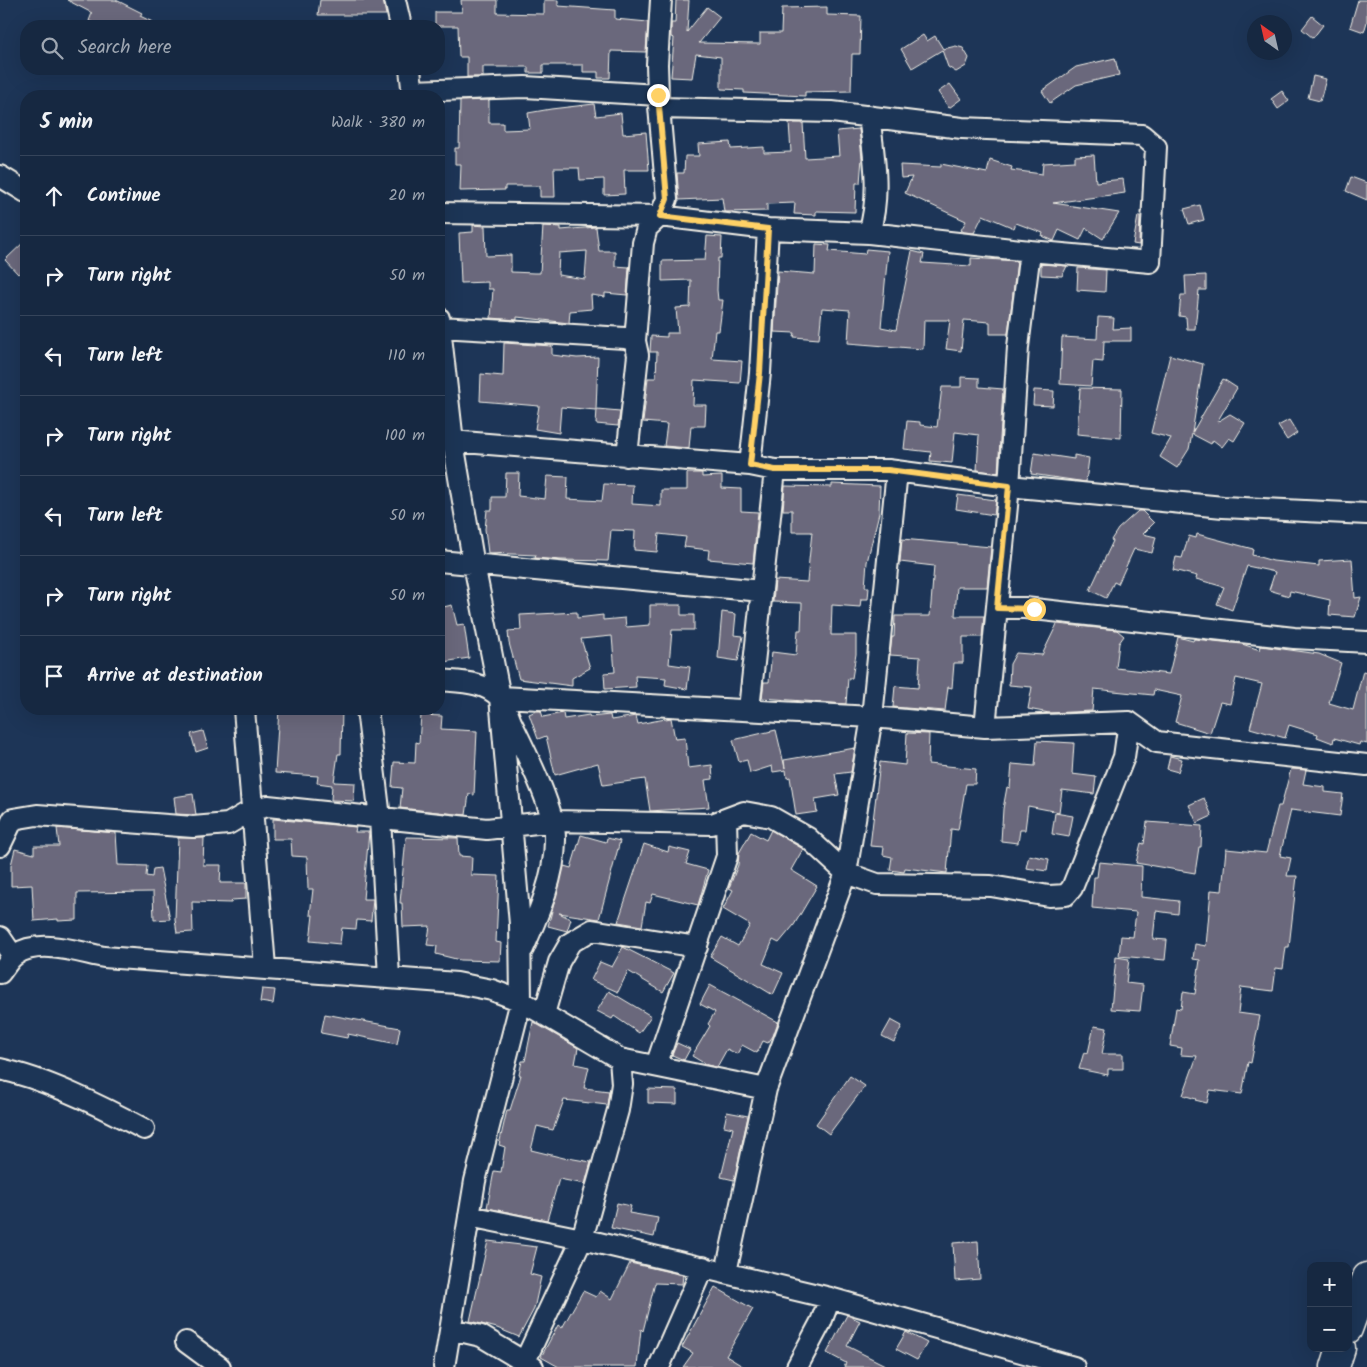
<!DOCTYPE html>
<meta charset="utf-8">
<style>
:root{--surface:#162841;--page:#23344c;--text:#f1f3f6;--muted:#9ea6b1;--line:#35445a}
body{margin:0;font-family:Kalam,sans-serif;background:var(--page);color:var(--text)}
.controls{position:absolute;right:15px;bottom:15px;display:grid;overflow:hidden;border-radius:10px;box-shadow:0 5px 20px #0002}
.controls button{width:45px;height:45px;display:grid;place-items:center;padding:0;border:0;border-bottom:1px solid var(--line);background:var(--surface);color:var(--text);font:25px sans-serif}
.compass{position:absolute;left:1247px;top:15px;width:45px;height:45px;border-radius:50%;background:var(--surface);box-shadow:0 5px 20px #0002;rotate:326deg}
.stop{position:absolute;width:15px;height:15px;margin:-11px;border:4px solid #ffd166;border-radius:50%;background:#fff}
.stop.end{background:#ffd166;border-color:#fff;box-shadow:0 1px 5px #0008}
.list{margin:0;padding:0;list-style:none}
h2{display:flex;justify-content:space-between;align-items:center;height:65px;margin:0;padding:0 20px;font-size:21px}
h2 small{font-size:16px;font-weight:400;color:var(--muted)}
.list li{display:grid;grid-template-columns:32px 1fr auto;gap:15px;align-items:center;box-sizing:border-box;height:80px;padding:0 20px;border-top:1px solid var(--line)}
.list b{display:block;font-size:19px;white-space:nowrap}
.list em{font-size:16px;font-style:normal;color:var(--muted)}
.icon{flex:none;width:28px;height:28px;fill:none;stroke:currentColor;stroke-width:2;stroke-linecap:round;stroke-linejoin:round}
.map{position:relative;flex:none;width:1367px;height:1367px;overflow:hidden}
.search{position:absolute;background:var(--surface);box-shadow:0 5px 20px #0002;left:20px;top:20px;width:425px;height:55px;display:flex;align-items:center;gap:12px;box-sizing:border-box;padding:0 18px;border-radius:20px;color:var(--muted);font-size:19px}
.panel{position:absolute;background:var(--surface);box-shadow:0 5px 20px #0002;left:20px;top:90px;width:425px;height:625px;border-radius:20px}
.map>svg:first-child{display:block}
</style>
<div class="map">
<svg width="1367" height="1367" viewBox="0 0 1367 1367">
<rect width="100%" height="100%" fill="#1d3557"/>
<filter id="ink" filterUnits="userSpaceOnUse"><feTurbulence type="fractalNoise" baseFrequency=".02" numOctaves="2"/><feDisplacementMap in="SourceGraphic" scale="10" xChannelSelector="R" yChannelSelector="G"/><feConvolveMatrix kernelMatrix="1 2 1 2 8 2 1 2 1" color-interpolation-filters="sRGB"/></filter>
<g filter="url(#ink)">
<!-- building -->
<path fill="#6a687b" stroke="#f4f1e8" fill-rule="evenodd" d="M67,0H116L142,13L140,16L161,26H101L89,21L92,13Z
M320,0H383L386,15H318Z
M461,0H497V13L544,14V0H558V6L615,10V19L648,22L646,52L611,51L610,78H598V72H583V65H543V73H528V67H483V77H467V57H459L458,26H435V12H462Z
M676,0H689L687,32L707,7L720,17L699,43L760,44V33H781L782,8L827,7V15L861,16L860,54H852L851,91L805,92V96L744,93V90L721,89V57L696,54L692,78L671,77L674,38L671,37V23H675Z
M1358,0H1367V22L1364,32L1350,27Z
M1312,16L1323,25L1313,38L1302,29Z
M923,35L927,41L935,36L943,49L956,46L963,48L969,58L966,66L956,72L948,67L942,50L912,68L901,49Z
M1115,58L1119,75L1076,85L1050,103L1042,91L1076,67Z
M1313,76L1326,79L1320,101L1308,98Z
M950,84L961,99L949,108L938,92Z
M1282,91L1289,101L1278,109L1271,99Z
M489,100V123H503V130L530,129L528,113L551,109L594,104L596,116L621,113L623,134L646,132L649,170H624L625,194L604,195V179L580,180L579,168H554L555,197H540V186H505V190L460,191L461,164H455V148H459L460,101Z
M789,123H803L805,158L839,156L837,131L859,129L862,158L860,183H856L855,212L816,211V215L794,214L795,203L767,204V211L724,212L722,198L679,200L677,173H684L685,156H699L698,144L730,142L731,149L764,147V153L791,152Z
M1094,155L1096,182L1123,179L1125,193L1053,203L1119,213L1103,239L1086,228L1080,240L1059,230L1054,241L1042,236L1043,233L1016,223L1014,228L983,215L974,233L964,232L961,230L966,221L905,193L912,177L901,178L900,165L941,167V164L987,173L990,160L1012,167L1011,170L1042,174L1043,163L1075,161V156Z
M1351,177L1367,183V200L1346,191Z
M1200,205L1204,220L1189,224L1184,209Z
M1138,216H1140L1139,245L1133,244Z
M473,225L485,226L486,256L511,255V272L534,273H540L543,226L561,227V230L596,227L599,251H615V266L629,267L627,295L605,293V297L591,295L592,309L570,311L569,323L517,317V320L491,318L493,289H488V282L461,283L459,233L473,232ZM587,251L585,279L558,275L559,253Z
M707,236L722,237L721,258H718L717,290L718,300H723L719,331H715L712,359L742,361L740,383L694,380L693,405H706L705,426H691L689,448L664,446L667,424L643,422L648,378H656L657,352H650L651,336L667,337V333H678L676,308L690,307L691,280L662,281V261L705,260Z
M26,240V267L18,274L5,260Z
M816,244L830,245L829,251L865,254L866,249L888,251L881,327L896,330L912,251L924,254L922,263L971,266V258L1017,261L1008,334H990V322L964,320L961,351L946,349L950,320H924L923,349L848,343L850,310L822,308L819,339L794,337L795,333L774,332L778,271L815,274Z
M1041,264L1067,266L1062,276L1041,275Z
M1078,268L1106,270L1105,292L1077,290Z
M1206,275V290H1199L1195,329H1187L1186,317L1179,316L1181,295H1186L1185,276Z
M1098,317L1114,318L1113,329L1131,328V341H1104L1103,362L1093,361L1091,386L1060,384L1062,337L1097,339Z
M504,343L552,346V355L577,358L598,357L596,410L561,407L559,433L535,429L539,406L480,401L481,374L503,376Z
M1170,355L1203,364L1192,433L1223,379L1237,388L1217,422L1230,414L1245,423L1234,441L1229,438L1222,447L1213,440L1211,444L1192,434L1189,449L1177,468L1160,457L1171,438L1151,433Z
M961,377L979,378V387L1003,389L998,473L977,470L979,435L955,432L952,463L930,461L931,452L904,449L907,421L920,422V425L937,427L942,387H961Z
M1080,388L1122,389L1121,438L1077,434Z
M1034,390L1054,391L1053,406L1033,405Z
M597,409L620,411L618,426L596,424Z
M1289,420L1297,433L1287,440L1278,426Z
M1034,453L1074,459V455L1089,458L1086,482L1031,474Z
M506,473H519L518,496L545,499L547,476L568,477L567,499L602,501L604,484L633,485L632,504L661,506V490H687V473H702V477L722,476V488L741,489V511L758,512L753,563L708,559L709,550L684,547L686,537L659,534L657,552L634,550L635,531L611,530L608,561L561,560L535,558L536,555L488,553L485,529L487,510H492V497H505Z
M832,484L880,486L879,513L867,562L865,587H869L868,599H861L860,607L832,605L831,635H856V654L852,678H848L846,704L762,698L764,682H769L772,652L796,655L798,630H801L802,603L773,602L775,580L807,582L809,560L812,532H792V510H783L785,486L832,487Z
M958,495L996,500L994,515L956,509Z
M1138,511H1142L1154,523L1143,534L1156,537L1152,553L1134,549L1118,584L1114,582L1106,598L1090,590L1113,541L1111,540L1118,529Z
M1197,534L1253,549L1252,555L1273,561L1319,566V561L1352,559L1355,598L1361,597L1355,617L1329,615L1330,600L1290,591L1289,596L1269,590L1275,572L1247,566L1232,610L1217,604L1224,587L1196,579L1197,576L1173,570L1176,557L1182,558L1189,536L1196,538Z
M902,539L991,547L987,587H957L955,616H984L982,637H963V663H954L952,688L948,687L945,711L893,707L895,686L918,688L920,657L890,655L892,637H894L895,616H930L934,566L900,562Z
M452,605L457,625L464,624L469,658L443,662V657H439V608Z
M650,605H681V615H694V630H672L669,664L690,667L687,689L665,685L666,678L635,676L636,687L605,689L604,673L615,672L612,636L581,639L590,668L572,678V686L519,679L509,643L508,631L521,630L520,615L577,612V618L603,615V620L625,618L626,627L650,625Z
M722,612L736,614L734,635L743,636L738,661L718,658Z
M1057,624L1117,630L1124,636L1119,643L1116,668L1169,674L1178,637L1193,641L1194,639L1242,644L1260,650L1261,646L1319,654L1341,663L1329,703L1353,710L1363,671L1367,672V744L1360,742L1359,745L1334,738L1333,743L1317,737L1318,734L1289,725L1285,738L1250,728L1262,684L1236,678L1230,704L1220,702L1210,733L1175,722L1182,696L1154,690L1153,695L1094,689L1092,711L1049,713L1028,709L1032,687L1009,685L1010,664L1016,653L1042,655Z
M279,709H342L341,754H338L334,782L355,783L354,801L331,800L332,785L317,783L318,776L275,773Z
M536,711H541L543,717L563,713L564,719L589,715L590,717L610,715L611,720L636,716L638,724L671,718L675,739L685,738L688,768L712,765L713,779L705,780L709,807L650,811L645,779L603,785L598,763L555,775L546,736L538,739L529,714Z
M421,715L442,716L441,729L477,731L474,795L469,794L466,815L400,808L402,788L392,787L394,762L415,763L416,742L419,743Z
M776,730L785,768L784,760L855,748L851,772L835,774L839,795L815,799L817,812L796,815L790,777L787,778L786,770L773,772L772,766L750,773L747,760L739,762L733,740Z
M203,731L208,748L196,752L191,734Z
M907,733L929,734L928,764L976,769L975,784H966L958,830L951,829L947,873L905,868L904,872L890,870L892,857L883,855L884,847L870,846L880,762L905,765Z
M1037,741L1074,743L1072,774L1096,777L1094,794L1062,790L1059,812L1028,806L1025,830H1020L1018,843L1001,841L1003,809L1007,787L1010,788L1012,764L1035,766Z
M1170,756L1182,759L1178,772L1167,769Z
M1291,769L1306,770L1303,784L1325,787V792L1343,794L1340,816L1291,810L1280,856L1291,858L1287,876H1297L1289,947H1286L1283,969L1276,968L1273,991L1241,987L1238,1013L1260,1016L1251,1063L1248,1062L1242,1094L1210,1090L1207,1103L1195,1100L1196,1099L1183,1095L1197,1056L1181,1055L1182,1048L1170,1046L1176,1008L1181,1009L1183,992L1195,994L1200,960L1193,959L1195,944L1206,946L1211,890L1222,891L1226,849L1266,853L1278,806H1281Z
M193,794L196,815L176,814L174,797Z
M1204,798L1212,816L1197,823L1189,805Z
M1055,813L1073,816L1069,837L1052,834Z
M273,819L356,827L355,832H369L363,899H373L371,921L357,920L356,929L342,928L340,944L310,941L313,915H310L313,889H308L307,857L292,856L291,839H273Z
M1147,822L1202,826L1201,847H1199L1195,873L1136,863L1141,843L1144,844Z
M57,828L116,833L118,865L147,866L146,876L152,877L153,869L160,868L170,919L154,920L153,892L77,893V920L58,921V919L34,921L32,885L11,886V865L15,849L34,854V846H59Z
M771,830L803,849L791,870L817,886L794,925L779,943L773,940L763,964L783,973L773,995L710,957L722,937L738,946L750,925L723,909L733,890L729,888L738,865L739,853L751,832L766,840Z
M581,835L606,842L607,838L620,841L599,919L559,913L571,919L567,931L548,926L564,866L571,868Z
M406,837L458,838L459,856L472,857L471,875L499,876L496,942L501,943L500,961L460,960L436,954L437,946L427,945L430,926L403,927L402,903H400Z
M178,838H204L203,865H221L220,883H246V899L232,900L231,903L192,902L193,932L177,933L175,919Z
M644,844L668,852L669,847L690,852L686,864L708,870L698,905L653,894L650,903L646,902L642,926L618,922Z
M1029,855L1049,859L1047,871L1026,868Z
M1099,862L1142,866L1141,897L1179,901L1178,914L1156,911L1153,939L1167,940L1165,960L1119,956L1121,936L1133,937L1136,912L1092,908L1094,877H1097Z
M623,947L674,973L663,992L628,971L618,992L591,980L600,962L612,967Z
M1116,957L1129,959L1126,983L1143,985L1140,1011L1111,1009Z
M710,985L778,1022L773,1036L768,1043L763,1041L757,1053L742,1045L737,1054L727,1049L717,1067L707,1065L692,1056L710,1026L708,1024L715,1012L700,1004Z
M262,989L275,990L273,1004L260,1002Z
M609,991L651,1016L639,1033L614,1016L612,1019L597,1011Z
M325,1014L400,1028L397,1044L348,1034L347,1038L321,1033Z
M891,1020L902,1026L894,1042L882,1036Z
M533,1022L578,1048L575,1064L589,1067L584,1088L609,1091L607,1105L564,1100L553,1130L537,1126L531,1150L568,1159V1158L591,1162L585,1184L559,1179L547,1220L487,1208L494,1171L501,1172L505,1147L499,1145L507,1110H510L521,1075H519L522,1061H525Z
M1094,1026L1107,1028L1102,1054H1123V1069H1108V1075L1079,1069L1084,1052L1088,1053Z
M677,1043L690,1049L684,1060L672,1055Z
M850,1076L865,1086L829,1134L816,1124Z
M648,1089L677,1090V1104L648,1103Z
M727,1112L748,1116L734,1180L721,1177L733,1128L724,1126Z
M617,1203L631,1206L629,1213L658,1218L654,1237L611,1228Z
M488,1241L537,1247L530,1274L541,1277L534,1309L519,1337L497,1328L470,1321Z
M978,1241L980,1279L955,1281L953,1243Z
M630,1263L683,1275L682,1284L655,1283L643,1331L641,1329L637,1367H559L541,1357L558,1325L562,1328L583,1291L596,1297L600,1291L612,1299Z
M715,1287L753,1309L726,1356L744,1367H683L693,1353L682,1347Z
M847,1315L860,1321L847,1346L889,1367H844L846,1363L827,1353Z
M906,1332L927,1343L917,1360L896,1349Z"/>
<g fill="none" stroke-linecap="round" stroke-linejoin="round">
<!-- minor casing -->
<g stroke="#f4f1e8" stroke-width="24">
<path id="minor" d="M395,0L401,26
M410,69L413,96
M412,91L525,87L658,95L667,199L660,216L647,228L643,243L635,341
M658,95L657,64L661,0
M660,108L832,112L962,128L1142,135L1156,147L1150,262L1030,251L1018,347L1009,486L985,727
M869,116C874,155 881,195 869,233
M0,176L26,192
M439,213L660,216L768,229L869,233L1030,251
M439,318L453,442L472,554L500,697L520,924L521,1001L475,1181L444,1367
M440,327L625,338L635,341L638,355L627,456
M439,440L750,465L775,470H888L1009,486L1223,507L1367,514
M750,465L760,373L768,229
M439,561L762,591
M997,608H1025L1294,638L1367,642
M439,680C458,682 486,681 500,698C505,704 508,715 511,722C524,749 556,811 555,840C555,877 538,915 523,949
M500,697L872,717L985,727L1129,722L1157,742L1367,765
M244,709L265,967
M367,709L380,818L389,977
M749,709L775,470
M0,846L13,819L37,815L193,827L228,824L252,810L268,806L487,829L553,821L712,824L744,812L771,817L808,838L846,873L877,884L991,886L1049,896L1066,895L1072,888L1124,757L1129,722
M0,937L13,956
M0,973C5,967 9,959 15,955C39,938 78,952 104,957L457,983L492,990L521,1001L620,1059L766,1089
M544,1014L559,962L570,943L592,930L697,947
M656,1066L727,856L726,819
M0,1069C47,1079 101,1106 144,1129
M469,1216L582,1239L830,1298L1074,1367
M726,1272L766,1089L846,873L872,717L897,471
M451,1329L481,1336L533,1367
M186,1342L220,1367
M525,1361L582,1239L618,1110L622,1084L620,1059
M659,1367L703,1267
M797,1367L821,1322L830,1298"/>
</g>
<!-- highway casing -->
<g stroke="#f4f1e8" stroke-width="31">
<path id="highway" d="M1348,1329L1367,1277
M1335,1367L1341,1348"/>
</g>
<!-- minor -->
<use href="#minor" stroke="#1d3557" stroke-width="20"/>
<!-- highway -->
<use href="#highway" stroke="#1d3557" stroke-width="28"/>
</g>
</g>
<g fill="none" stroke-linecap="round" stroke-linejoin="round" filter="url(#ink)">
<!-- route -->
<path stroke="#ffd166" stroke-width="6" d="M658,95L667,199L660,216L768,229L760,373L750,465L775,470H888L1009,486L997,608L1034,609"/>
</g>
</svg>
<div class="controls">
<button>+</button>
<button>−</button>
</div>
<svg class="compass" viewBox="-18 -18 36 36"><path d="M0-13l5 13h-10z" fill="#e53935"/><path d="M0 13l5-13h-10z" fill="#9ea6b1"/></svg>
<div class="stop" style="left:1034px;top:609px"></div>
<div class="stop end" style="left:658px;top:95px"></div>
<div class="search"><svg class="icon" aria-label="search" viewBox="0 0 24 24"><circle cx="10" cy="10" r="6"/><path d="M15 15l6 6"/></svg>Search here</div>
<section class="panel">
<h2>5 min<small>Walk · 380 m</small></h2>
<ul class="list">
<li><svg class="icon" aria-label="ahead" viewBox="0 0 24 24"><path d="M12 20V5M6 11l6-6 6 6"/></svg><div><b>Continue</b></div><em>20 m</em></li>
<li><svg class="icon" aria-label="right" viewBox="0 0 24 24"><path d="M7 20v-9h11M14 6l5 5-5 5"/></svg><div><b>Turn right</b></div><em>50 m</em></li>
<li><svg class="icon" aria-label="left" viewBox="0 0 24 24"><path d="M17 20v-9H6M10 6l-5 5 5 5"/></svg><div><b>Turn left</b></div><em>110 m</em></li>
<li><svg class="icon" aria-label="right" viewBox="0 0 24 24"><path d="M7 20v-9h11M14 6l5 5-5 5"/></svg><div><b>Turn right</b></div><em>100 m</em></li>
<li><svg class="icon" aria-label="left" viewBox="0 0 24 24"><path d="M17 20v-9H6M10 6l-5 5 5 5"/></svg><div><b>Turn left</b></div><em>50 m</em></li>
<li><svg class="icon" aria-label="right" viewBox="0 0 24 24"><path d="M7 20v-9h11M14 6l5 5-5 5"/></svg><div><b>Turn right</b></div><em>50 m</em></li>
<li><svg class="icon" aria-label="arrive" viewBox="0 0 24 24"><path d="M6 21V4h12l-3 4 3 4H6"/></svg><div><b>Arrive at destination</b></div></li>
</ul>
</section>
</div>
